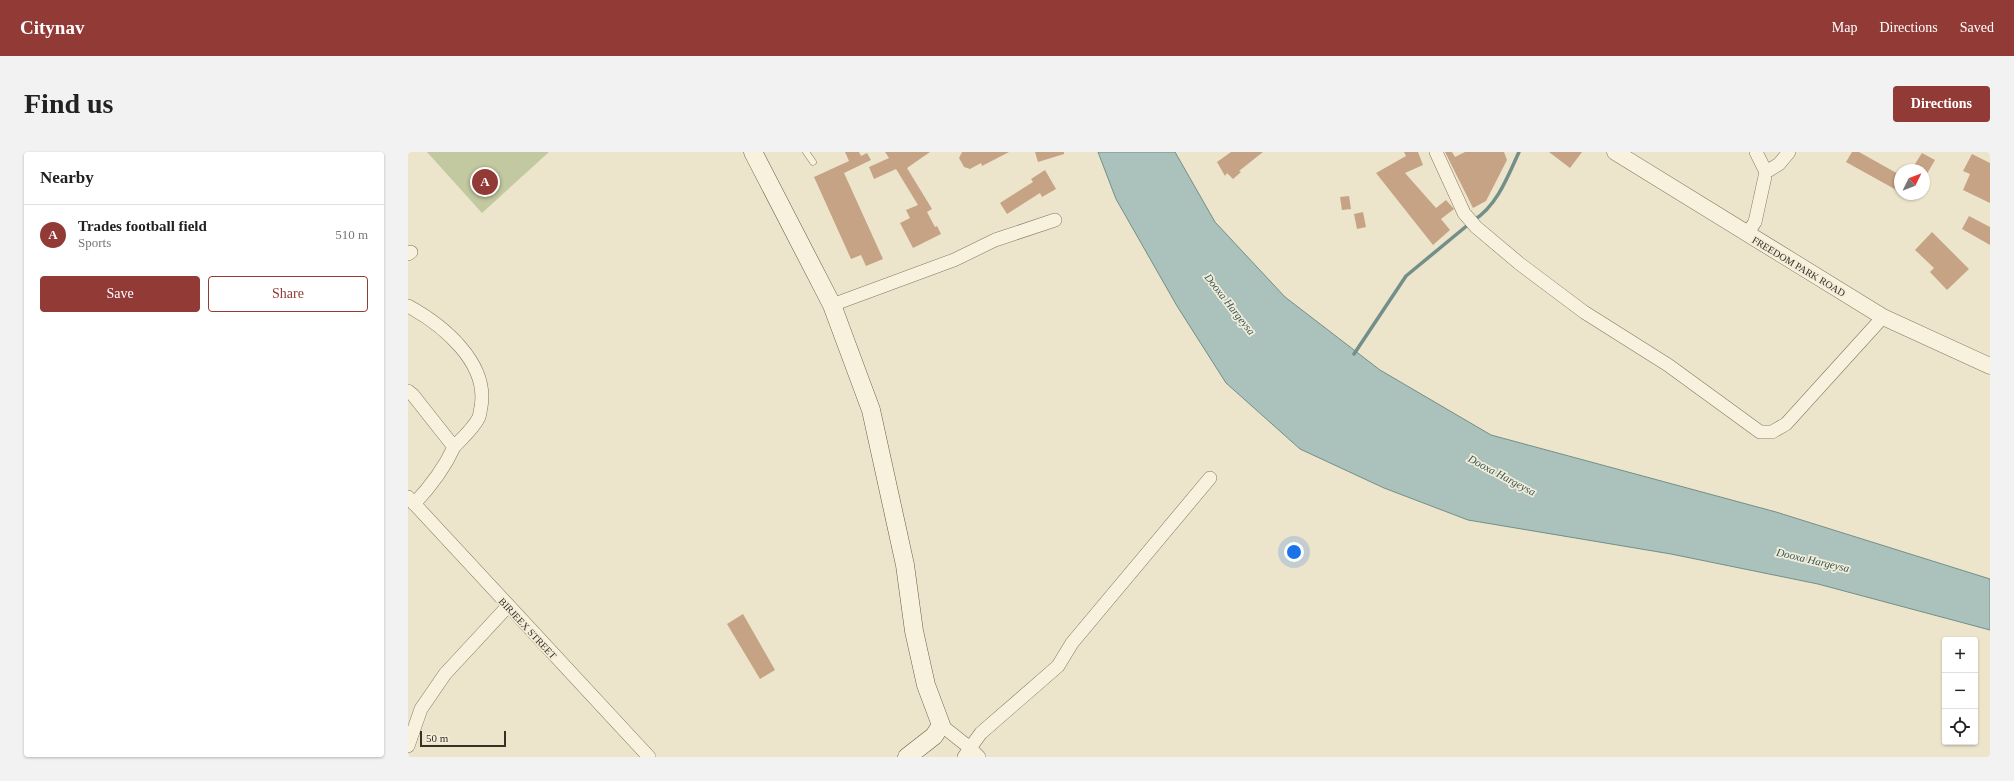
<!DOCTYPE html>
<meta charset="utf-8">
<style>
:root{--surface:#fff;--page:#f2f2f2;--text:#222;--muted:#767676;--line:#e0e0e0;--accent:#913a36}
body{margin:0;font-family:Georgia,serif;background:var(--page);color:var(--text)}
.controls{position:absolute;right:12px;bottom:12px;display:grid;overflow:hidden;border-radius:4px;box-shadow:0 1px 3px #0004}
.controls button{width:36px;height:36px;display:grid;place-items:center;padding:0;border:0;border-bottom:1px solid var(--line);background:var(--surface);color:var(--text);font:20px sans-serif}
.compass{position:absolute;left:1486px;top:12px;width:36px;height:36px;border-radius:50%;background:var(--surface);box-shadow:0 1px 3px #0004;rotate:47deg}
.scale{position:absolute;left:12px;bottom:10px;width:86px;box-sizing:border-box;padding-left:4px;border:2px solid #392f22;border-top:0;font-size:11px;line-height:14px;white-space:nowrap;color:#392f22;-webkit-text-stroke:3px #f3edda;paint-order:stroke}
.you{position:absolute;left:886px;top:400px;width:14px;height:14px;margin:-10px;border:3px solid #fff;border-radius:50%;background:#1a73e8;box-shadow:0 0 0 6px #1a73e833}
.badge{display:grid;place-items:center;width:26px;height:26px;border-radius:50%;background:var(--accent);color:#fff;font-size:13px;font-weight:700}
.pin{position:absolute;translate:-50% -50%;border:2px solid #fff;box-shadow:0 1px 4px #0006}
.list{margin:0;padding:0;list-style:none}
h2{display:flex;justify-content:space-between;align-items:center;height:52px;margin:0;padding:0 16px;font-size:17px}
h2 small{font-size:13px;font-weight:400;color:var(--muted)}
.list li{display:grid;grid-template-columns:26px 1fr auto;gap:12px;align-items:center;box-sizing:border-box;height:60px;padding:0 16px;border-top:1px solid var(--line)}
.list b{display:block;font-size:15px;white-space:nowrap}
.list p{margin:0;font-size:13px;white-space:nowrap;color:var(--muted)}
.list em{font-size:13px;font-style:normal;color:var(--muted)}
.actions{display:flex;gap:8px;padding:12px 16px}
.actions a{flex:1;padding:9px 0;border:1px solid var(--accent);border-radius:4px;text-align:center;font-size:14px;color:var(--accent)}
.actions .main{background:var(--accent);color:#fff}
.icon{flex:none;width:22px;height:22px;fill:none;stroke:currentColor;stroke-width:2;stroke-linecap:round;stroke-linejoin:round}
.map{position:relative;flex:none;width:1582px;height:605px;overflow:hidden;border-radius:4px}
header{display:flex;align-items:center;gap:24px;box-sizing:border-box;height:56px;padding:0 20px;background:var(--accent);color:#fff}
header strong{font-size:19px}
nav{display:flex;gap:22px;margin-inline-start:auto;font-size:14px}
.intro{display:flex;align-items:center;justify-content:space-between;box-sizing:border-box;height:96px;padding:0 24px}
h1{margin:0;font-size:28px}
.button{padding:10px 18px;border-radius:4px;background:var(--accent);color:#fff;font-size:14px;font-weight:700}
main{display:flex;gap:24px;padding:0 24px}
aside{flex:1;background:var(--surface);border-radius:4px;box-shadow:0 1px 3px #0004}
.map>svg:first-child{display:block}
</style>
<header>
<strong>Citynav</strong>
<nav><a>Map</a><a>Directions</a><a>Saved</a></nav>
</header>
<div class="intro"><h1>Find us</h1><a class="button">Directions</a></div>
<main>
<aside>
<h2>Nearby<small></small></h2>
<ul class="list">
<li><span class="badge">A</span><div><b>Trades football field</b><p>Sports</p></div><em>510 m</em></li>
</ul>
<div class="actions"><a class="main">Save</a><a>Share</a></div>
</aside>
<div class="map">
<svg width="1582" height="605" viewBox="0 0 1582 605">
<rect width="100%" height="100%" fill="#ece4cb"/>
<!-- green -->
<path fill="#c2c9a0" d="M19,0H141L74,61Z"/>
<!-- water -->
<path fill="#abc1bb" stroke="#728f89" d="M690,0H767L807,70L877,145L972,218L1083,283L1368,360L1582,427V478L1410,432L1263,402L1060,368L976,336L892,297L818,231L769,154L708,47Z"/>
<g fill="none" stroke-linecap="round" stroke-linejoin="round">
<!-- stream -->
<path stroke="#728f89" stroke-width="3.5" d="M1066,68C1089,54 1100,24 1111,0
M946,202L998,124L1061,72"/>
</g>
<!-- building -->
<path fill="#c6a385" d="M437,0H451L453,4L459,1L463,8L436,21L475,107L458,114L453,103L443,107L406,25L441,9Z
M477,0H522L499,16L524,57L519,60L527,75L529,74L533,82L505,96L492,71L502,66L498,58L510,53L488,17L466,27L461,15L481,6Z
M554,0H601L574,14L573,11L562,17L556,15L551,6Z
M627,0H656V2L630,10Z
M823,0H855L831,19L833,20L825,27L819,21L817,24L809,10Z
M996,0H1010L1015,13L997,21L1028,56L1038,48L1046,57L1033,67L1042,78L1025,93L968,21L998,4Z
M1037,0H1044L1047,5L1057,0H1096L1099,8L1078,49L1065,56Z
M1141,0H1174L1162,16Z
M1444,0H1451L1492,23V40L1438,10Z
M1514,1L1527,8L1516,27V18H1503Z
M1564,2L1582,11V51L1555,38L1562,22L1555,19Z
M637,18L648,37L634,45L632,41L599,62L592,51L625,30L623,27Z
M941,44L943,57L934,58L932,45Z
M955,60L958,75L949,77L946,62Z
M1561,64L1582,75V93L1554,77Z
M1524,80L1561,117L1539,138L1522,120L1526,116L1507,98Z
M335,462L367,518L352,527L319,472Z"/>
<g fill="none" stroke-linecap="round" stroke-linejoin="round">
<!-- service casing -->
<g stroke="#877761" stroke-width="7">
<path id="service" d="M398,0L405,10"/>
</g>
<!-- minor casing -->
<g stroke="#877761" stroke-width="14">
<path id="minor" d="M1028,0L1056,61L1068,75L1112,112L1176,160L1260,213L1352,280H1364L1378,272L1475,165
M1358,20L1371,12L1381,0
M1339,82L1347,70L1358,20L1348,0
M0,102L3,100
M424,153L546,108L587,88L647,68
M0,154C35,173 81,211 73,255C72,259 72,264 70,267C64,278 54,286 46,295
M0,239L5,243L46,295C36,317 23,334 6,352
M0,345L241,605
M533,573L562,596L573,581L650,514L664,491L802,326
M0,594L13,557L37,522L100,454
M556,605L562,596L571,605"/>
</g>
<!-- tertiary casing -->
<g stroke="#877761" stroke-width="17">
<path id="tertiary" d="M1207,0L1475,165L1582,214"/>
</g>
<!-- secondary casing -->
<g stroke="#695843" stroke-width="19">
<path id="secondary" d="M345,0L424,153L463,258L497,413L506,479L518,533L533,573L526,584L499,605"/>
</g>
<!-- service -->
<use href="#service" stroke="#f7f1de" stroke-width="6"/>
<!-- minor -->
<use href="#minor" stroke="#f7f1de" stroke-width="13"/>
<!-- tertiary -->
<use href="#tertiary" stroke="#f7f1de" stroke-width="16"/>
<!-- secondary -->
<use href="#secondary" stroke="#f7f1de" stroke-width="18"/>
</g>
<g text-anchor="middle" stroke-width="3.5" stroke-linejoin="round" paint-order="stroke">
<!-- street labels -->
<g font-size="10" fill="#392f22" stroke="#f3edda">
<text transform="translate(1391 114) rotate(31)" y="4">FREEDOM PARK ROAD</text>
<text transform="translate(120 476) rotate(47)" y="4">BIRJEEX STREET</text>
</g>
<!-- water labels -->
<g font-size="11" font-style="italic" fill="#335757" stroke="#f3edda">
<text transform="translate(822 152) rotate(52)" y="4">Dooxa Hargeysa</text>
<text transform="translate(1094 323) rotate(28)" y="4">Dooxa Hargeysa</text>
<text transform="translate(1405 408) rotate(13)" y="4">Dooxa Hargeysa</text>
</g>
</g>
</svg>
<div class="controls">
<button>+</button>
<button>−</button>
<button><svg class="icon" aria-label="locate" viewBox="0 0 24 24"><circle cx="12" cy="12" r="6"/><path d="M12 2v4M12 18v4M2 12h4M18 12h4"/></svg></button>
</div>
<svg class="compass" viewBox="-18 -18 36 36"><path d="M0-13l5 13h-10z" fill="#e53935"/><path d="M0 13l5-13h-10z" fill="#767676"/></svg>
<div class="scale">50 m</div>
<div class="you"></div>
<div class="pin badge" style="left:77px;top:30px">A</div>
</div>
</main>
